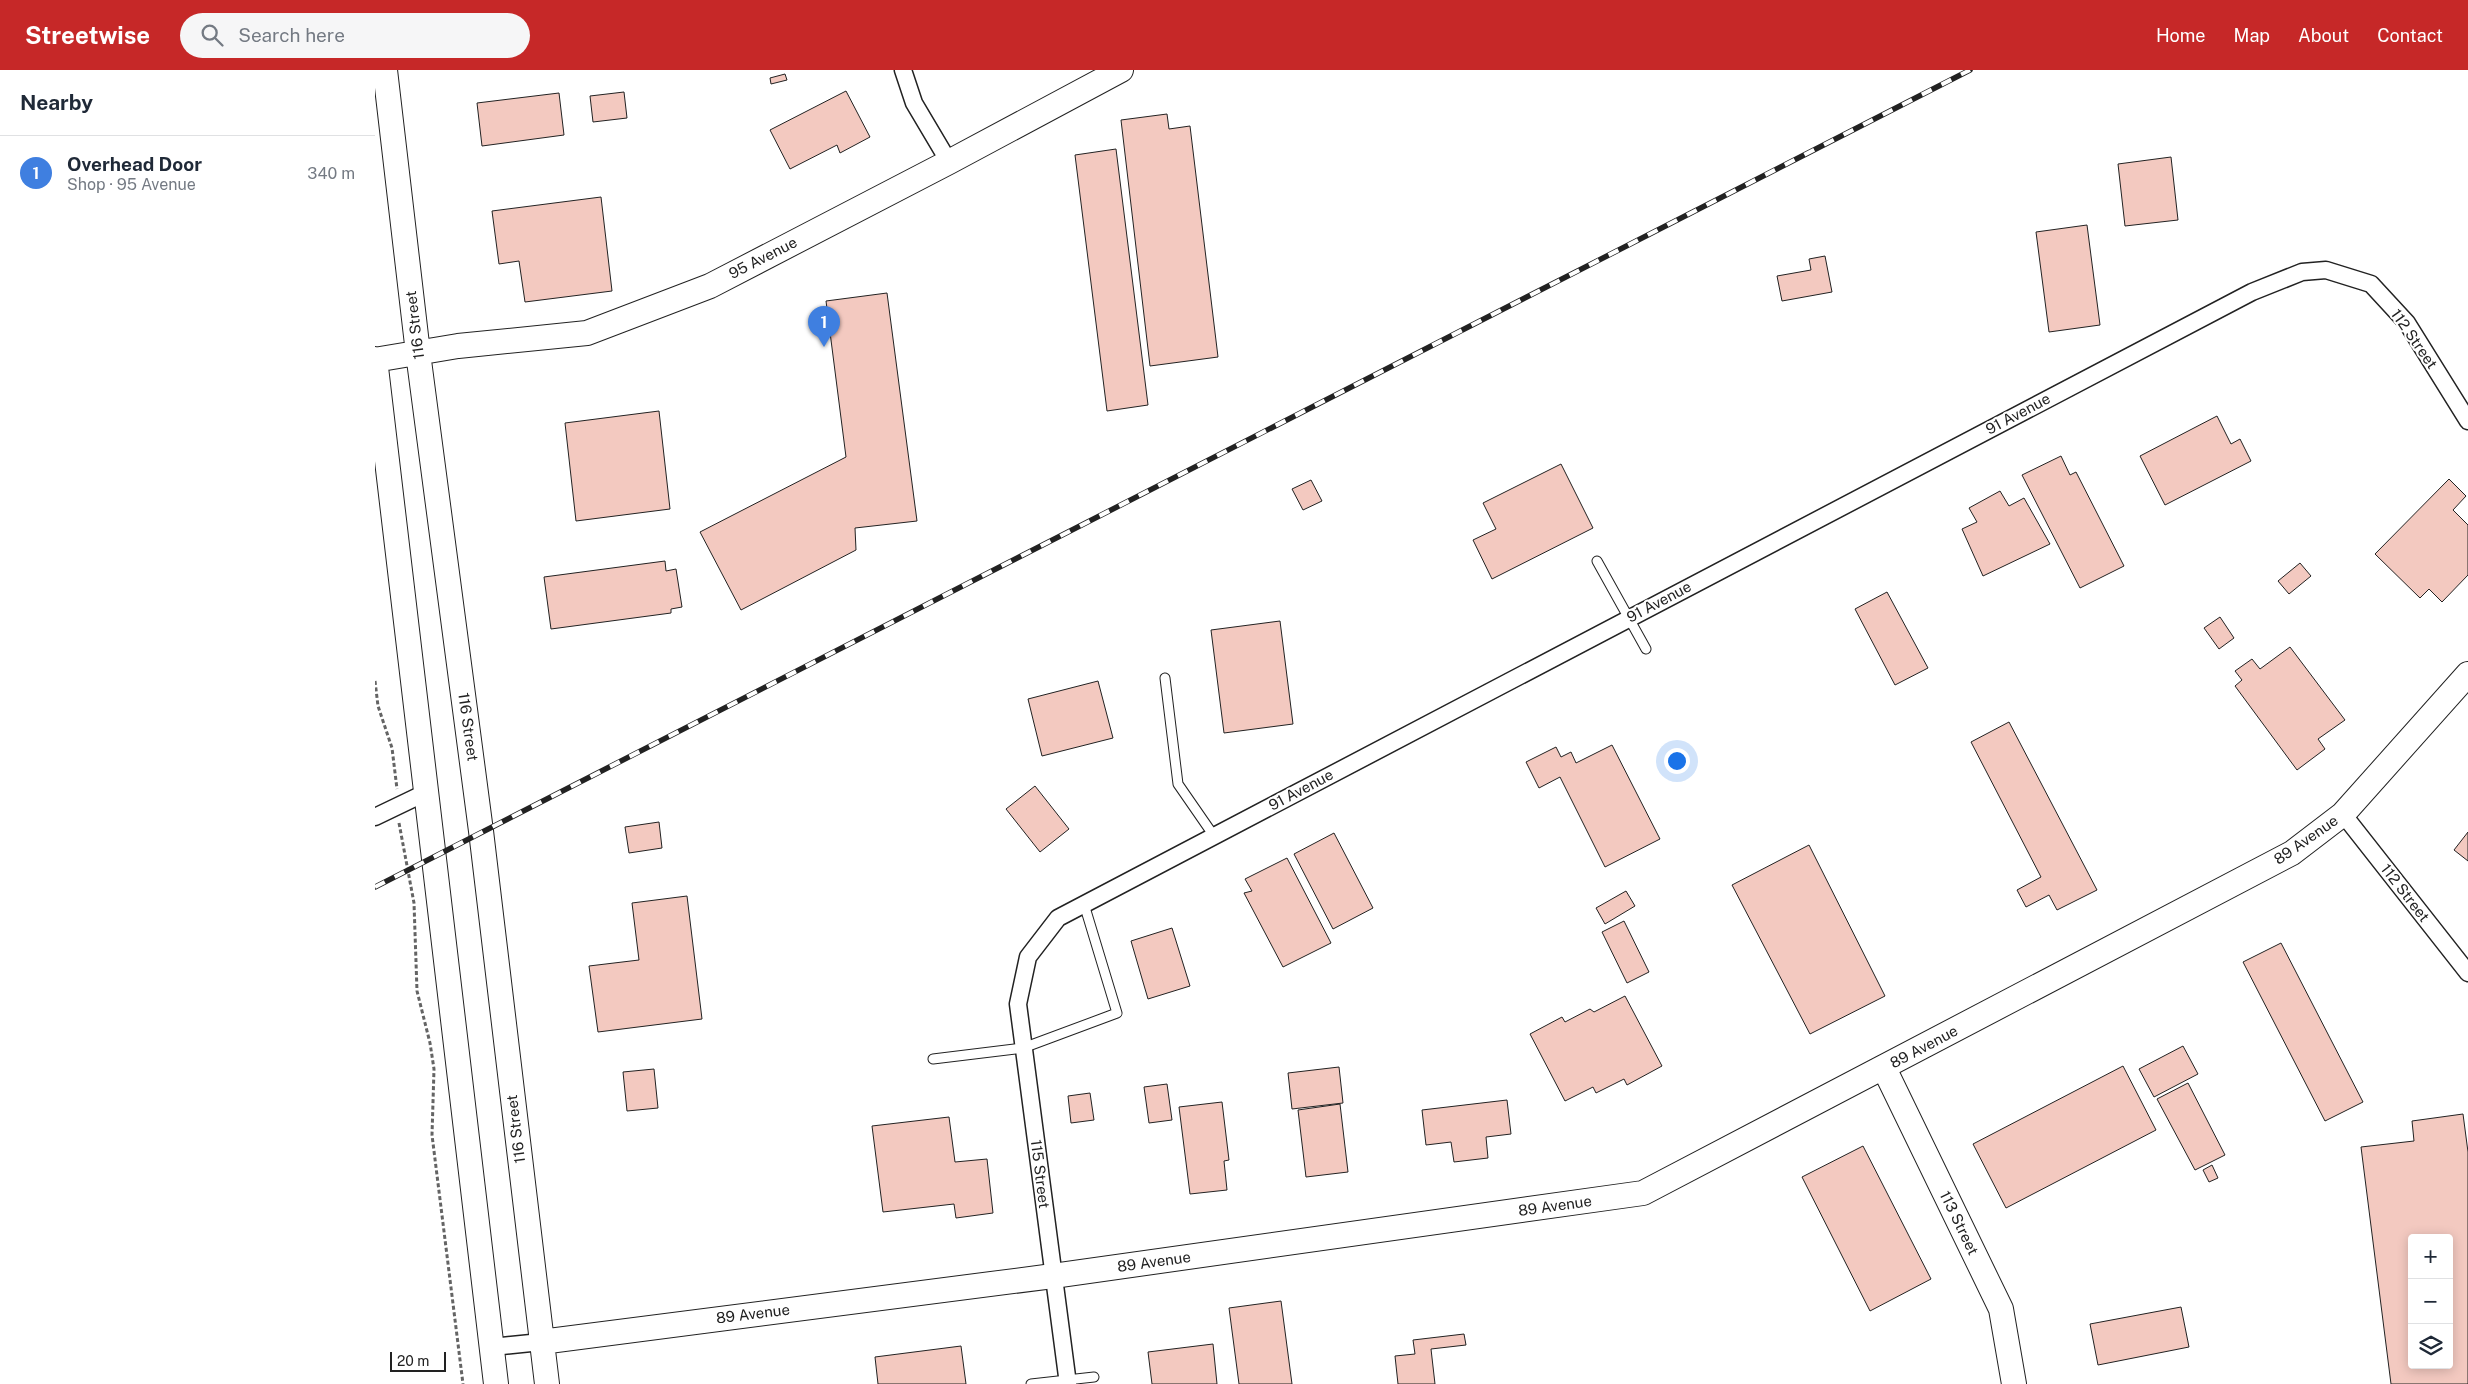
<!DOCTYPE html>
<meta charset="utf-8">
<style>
:root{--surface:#fff;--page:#f6f6f7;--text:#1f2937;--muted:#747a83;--line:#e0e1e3;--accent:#c62828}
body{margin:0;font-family:"Public Sans",sans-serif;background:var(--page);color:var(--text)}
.controls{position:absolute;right:15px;bottom:15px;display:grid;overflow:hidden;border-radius:5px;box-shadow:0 2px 12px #0003}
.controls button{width:45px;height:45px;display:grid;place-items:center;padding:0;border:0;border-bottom:1px solid var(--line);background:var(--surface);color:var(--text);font:25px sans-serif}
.scale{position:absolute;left:15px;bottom:12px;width:56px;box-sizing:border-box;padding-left:5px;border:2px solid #222;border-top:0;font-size:14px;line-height:18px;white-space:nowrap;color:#222;-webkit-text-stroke:4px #fff;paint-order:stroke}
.you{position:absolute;left:1301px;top:690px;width:18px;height:18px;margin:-12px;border:4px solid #fff;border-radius:50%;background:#1a73e8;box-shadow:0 0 0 8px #1a73e833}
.badge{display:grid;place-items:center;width:32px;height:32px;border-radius:50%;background:var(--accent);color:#fff;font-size:16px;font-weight:700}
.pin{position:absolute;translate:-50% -41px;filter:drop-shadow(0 1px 2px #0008)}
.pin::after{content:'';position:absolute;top:26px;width:18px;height:15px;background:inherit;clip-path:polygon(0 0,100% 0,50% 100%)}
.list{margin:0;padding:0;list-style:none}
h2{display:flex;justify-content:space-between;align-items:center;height:65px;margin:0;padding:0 20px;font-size:21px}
h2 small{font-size:16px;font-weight:400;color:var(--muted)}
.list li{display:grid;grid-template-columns:32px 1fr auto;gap:15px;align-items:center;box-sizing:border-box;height:75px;padding:0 20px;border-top:1px solid var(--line)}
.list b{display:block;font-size:19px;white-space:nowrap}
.list p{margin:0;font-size:16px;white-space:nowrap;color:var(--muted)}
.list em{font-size:16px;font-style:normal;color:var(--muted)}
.icon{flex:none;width:28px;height:28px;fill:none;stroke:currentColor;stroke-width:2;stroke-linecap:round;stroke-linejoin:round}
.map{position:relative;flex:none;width:2093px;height:1314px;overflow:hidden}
header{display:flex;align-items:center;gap:30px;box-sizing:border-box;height:70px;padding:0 25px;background:var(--accent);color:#fff}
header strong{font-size:24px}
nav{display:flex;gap:28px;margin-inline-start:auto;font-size:18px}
.search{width:350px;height:45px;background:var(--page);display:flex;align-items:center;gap:12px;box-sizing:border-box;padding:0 18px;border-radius:28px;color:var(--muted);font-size:19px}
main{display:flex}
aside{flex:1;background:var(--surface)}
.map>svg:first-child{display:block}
</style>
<header>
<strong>Streetwise</strong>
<div class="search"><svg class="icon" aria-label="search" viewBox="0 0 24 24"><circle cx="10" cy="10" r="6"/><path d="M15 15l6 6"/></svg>Search here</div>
<nav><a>Home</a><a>Map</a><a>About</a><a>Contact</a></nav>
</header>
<main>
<aside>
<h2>Nearby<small></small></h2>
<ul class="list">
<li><span class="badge" style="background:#3f7fe0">1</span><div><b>Overhead Door</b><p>Shop · 95 Avenue</p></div><em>340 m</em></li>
</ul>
</aside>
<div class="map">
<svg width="2093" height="1314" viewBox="0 0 2093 1314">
<rect width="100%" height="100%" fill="#fff"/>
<!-- building -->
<path fill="#f3c9c0" stroke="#222" fill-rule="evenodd" d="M410,4L412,10L396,14L395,8Z
M471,21L495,67L465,83L462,75L415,99L395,60Z
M249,22L252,48L218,52L215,26Z
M184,23L189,65L107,76L102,33Z
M792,44L794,59L815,56L843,287L775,296L746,50Z
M741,79L773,335L732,341L700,85Z
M1796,87L1803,150L1750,156L1743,94Z
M226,127L237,221L150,232L144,191L124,194L117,141Z
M1712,155L1725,255L1674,262L1661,162Z
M1450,186L1457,222L1407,231L1402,206L1436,200L1434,189Z
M512,223L542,451L480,458L481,480L366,540L325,462L471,387L451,231Z
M284,341L295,439L201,451L190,353Z
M1842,346L1856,374L1865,369L1876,391L1790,435L1765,386Z
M1686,386L1695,405L1701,402L1749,496L1705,518L1647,405Z
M1186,394L1218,458L1117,509L1098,470L1121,459L1108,433Z
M2074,409L2091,426L2078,440L2093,455V505L2067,532L2054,519L2045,528L2000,484Z
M936,410L947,431L928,440L917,419Z
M1625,421L1634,436L1649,428L1675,474L1608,506L1587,459L1602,452L1594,438Z
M290,491L291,501L301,499L307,537L296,539V543L176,559L169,507Z
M1925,493L1936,506L1914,524L1903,511Z
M1512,522L1553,598L1520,615L1480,539Z
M1845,547L1859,568L1844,579L1829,558Z
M905,551L918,654L849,663L836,560Z
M1915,577L1970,650L1943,669L1950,679L1922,700L1860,616L1867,610L1860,601L1877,589L1885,599Z
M723,611L738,668L667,686L653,629Z
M1634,652L1722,820L1682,840L1674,825L1651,837L1642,820L1666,807L1596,672Z
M1237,675L1285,769L1230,797L1185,707L1164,718L1151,692L1181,677L1186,687L1196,682L1201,693Z
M660,716L694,759L665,782L631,739Z
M284,752L287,778L254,783L250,757Z
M2093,762V791L2079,780Z
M959,763L998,838L958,859L919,784Z
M1434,775L1510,926L1435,964L1357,815Z
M912,788L956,873L908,897L869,823L877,821L870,809Z
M1251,821L1260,836L1230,854L1221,838Z
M312,826L327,949L223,962L214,896L264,890L257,833Z
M1249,851L1274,902L1252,913L1227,862Z
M797,858L815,916L773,929L756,871Z
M1906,873L1988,1032L1950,1051L1868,892Z
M1250,926L1287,996L1252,1015L1249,1009L1221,1023L1218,1017L1190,1031L1155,964L1187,947L1190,952L1215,939L1219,942Z
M1808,976L1823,1004L1779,1027L1764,999Z
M1748,996L1781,1060L1631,1138L1598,1074Z
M964,997L968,1033L917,1039L913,1003Z
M279,999L283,1038L252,1041L248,1002Z
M1813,1013L1850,1085L1820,1100L1782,1029Z
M792,1014L797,1050L774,1053L769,1017Z
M715,1023L719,1050L696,1053L693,1026Z
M1132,1030L1136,1064L1111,1067L1113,1088L1079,1092L1076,1072L1051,1075L1047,1040Z
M847,1032L854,1090L849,1091L852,1120L815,1124L804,1037Z
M965,1034L973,1102L931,1107L923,1040Z
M2088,1044L2093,1082V1314H2016L1986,1077L2039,1071L2037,1051ZM2037,1168H2074V1295H2037Z
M574,1047L580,1092L612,1089L618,1143L581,1148L579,1134L508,1142L497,1056Z
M1488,1076L1556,1209L1495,1241L1427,1107Z
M1837,1095L1843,1108L1834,1112L1828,1100Z
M906,1231L917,1314H864L854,1238Z
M1806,1237L1814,1277L1723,1295L1715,1254Z
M1089,1264L1091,1275L1056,1279L1060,1314H1023L1020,1286L1040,1284L1038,1270Z
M838,1274L842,1314H777L773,1282Z
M586,1276L591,1314H503L500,1287Z"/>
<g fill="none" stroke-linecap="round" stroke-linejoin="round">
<!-- lane casing -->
<g stroke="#222" stroke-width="11">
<path id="lane" d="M1222,491L1271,579
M790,608L803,714L839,766
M558,989L648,978L742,943L709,834
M656,1314L719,1307"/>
</g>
<!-- street casing -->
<g stroke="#222" stroke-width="19">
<path id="street" d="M528,0L539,33L574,92
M1968,744L2093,903
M0,747L52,722
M117,1277L166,1272
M693,1314L643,934L653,887L683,848L1877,222L1927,202L1951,200L1996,214L2032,253L2093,351"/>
</g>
<!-- secondary casing -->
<g stroke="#222" stroke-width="26">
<path id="secondary" d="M10,0L43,283L106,761L172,1314
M0,289L121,1314
M0,290L83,276L212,263L335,216L574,92L746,0
M1509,998L1626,1239L1639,1314
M166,1272L678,1206L1268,1123L1917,783L1968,744L2093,604"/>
</g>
<!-- path -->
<path stroke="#646464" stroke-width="3" stroke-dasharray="4 2.5" stroke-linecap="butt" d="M0,611L3,636L17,678L22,719
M24,753L39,833L42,921L55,973L59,999L57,1065L88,1314"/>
<!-- lane -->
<use href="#lane" stroke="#fff" stroke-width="9"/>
<!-- street -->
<use href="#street" stroke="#fff" stroke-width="16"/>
<!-- secondary -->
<use href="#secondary" stroke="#fff" stroke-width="24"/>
<!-- rail casing -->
<g stroke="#222" stroke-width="5.5">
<path id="rail" d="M0,817L1595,0"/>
</g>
<!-- rail -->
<use href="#rail" stroke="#fff" stroke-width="4" stroke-dasharray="11" stroke-linecap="butt"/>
</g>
<g text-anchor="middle" stroke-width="4" stroke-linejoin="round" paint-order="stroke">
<!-- street labels -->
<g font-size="15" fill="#222" stroke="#fff">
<text transform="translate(388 188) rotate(-27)" y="5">95 Avenue</text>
<text transform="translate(40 255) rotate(-97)" y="5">116 Street</text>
<text transform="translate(2039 269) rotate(55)" y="5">112 Street</text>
<text transform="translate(1643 344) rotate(-28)" y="5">91 Avenue</text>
<text transform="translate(1284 532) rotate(-28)" y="5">91 Avenue</text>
<text transform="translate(93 657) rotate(82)" y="5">116 Street</text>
<text transform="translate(926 720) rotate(-28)" y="5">91 Avenue</text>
<text transform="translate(1931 770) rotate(-35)" y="5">89 Avenue</text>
<text transform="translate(2030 823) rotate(52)" y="5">112 Street</text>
<text transform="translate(1549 977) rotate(-28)" y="5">89 Avenue</text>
<text transform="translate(141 1059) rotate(-97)" y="5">116 Street</text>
<text transform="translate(665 1104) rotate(83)" y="5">115 Street</text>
<text transform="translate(1180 1136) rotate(-8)" y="5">89 Avenue</text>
<text transform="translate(1584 1153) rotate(64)" y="5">113 Street</text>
<text transform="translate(779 1192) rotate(-8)" y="5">89 Avenue</text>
<text transform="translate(378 1244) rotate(-7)" y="5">89 Avenue</text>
</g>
</g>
</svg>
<div class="controls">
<button>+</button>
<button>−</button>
<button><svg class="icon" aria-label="layers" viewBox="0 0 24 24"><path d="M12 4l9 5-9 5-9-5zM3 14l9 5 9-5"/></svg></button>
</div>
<div class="scale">20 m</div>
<div class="you"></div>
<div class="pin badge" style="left:449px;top:277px;background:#3f7fe0">1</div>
</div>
</main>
